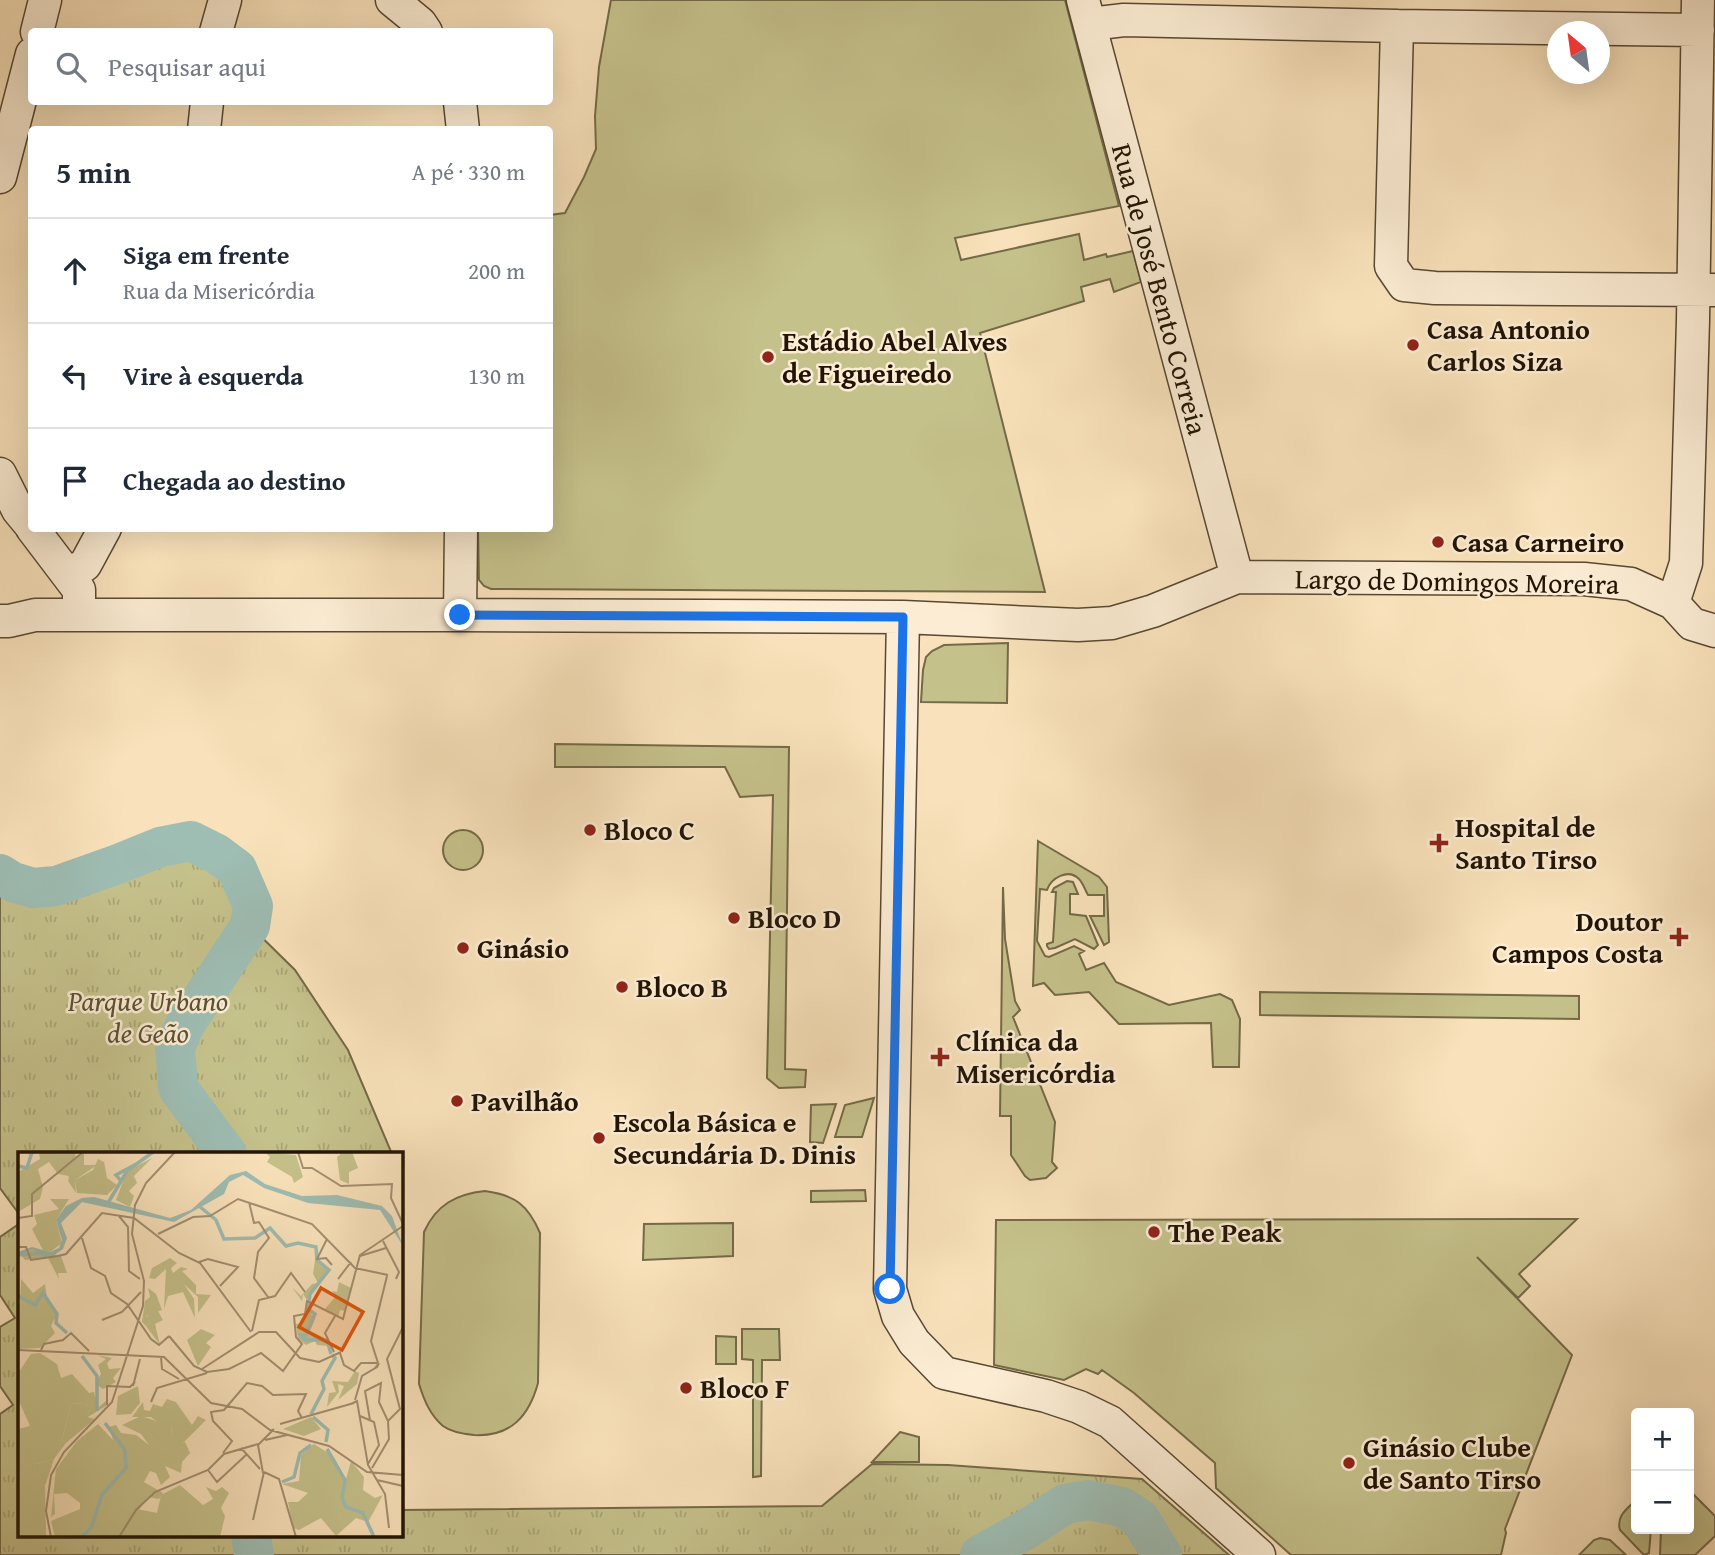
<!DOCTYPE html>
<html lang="pt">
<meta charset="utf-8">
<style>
:root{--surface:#fff;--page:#f2f2f3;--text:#1f2937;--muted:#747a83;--line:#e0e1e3}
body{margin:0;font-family:"Gentium Book Plus",serif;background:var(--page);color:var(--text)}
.controls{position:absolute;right:21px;bottom:21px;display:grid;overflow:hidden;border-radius:7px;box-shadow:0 7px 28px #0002}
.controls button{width:63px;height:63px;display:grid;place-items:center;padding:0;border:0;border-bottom:2px solid var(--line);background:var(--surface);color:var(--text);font:35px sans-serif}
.compass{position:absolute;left:1547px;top:21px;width:63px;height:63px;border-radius:50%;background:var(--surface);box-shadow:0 7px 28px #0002;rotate:331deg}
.stop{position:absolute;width:21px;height:21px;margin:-16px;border:5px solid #1a73e8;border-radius:50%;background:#fff}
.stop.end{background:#1a73e8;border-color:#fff;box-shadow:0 2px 7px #0008}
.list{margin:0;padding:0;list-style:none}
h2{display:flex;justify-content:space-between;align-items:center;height:91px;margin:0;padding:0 28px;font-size:30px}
h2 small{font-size:23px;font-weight:400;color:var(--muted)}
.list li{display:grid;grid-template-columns:46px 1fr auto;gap:21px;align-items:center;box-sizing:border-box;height:105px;padding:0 28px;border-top:2px solid var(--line)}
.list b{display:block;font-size:26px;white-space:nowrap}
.list p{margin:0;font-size:23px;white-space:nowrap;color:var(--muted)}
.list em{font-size:23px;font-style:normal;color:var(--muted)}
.icon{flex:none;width:38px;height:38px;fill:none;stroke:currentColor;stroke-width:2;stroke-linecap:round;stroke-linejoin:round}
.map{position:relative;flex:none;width:1715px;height:1555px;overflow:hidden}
.search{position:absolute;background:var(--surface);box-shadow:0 7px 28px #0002;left:28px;top:28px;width:525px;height:77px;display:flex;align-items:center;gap:18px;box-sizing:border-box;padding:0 24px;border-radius:7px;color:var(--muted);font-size:26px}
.panel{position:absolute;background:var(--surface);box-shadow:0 7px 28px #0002;left:28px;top:126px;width:525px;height:406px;border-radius:7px}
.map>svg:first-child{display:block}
</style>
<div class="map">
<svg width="1715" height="1555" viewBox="0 0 1715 1555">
<defs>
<pattern id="park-tufts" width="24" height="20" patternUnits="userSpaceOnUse" patternTransform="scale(1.75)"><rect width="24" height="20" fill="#c5c18b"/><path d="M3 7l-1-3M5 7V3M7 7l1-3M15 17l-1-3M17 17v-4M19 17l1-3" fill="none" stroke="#a9a576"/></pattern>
</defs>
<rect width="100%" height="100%" fill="#f9e2bb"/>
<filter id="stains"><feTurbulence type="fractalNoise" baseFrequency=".00286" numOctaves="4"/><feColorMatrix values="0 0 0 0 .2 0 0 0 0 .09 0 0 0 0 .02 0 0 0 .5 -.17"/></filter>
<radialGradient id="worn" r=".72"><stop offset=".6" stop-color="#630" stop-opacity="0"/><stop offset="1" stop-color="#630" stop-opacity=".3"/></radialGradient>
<!-- grass -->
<path fill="#c5c18b" stroke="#746a48" stroke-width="2" d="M611,0H1065L1119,206L955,238L961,260L1079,234L1084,260L1106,254L1107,257L1133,251L1141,282L1114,292L1110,279L1081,287L1084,301L980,333L1045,592L491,589L484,586L479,580L478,529L550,528V215L565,213L584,177L596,149L595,116L599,67Z
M1008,643L1007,703L921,702L923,670L926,657L932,651L944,645Z
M555,744L789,747L785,1069L806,1070L805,1087L779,1088L767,1078L773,795L740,797L725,767H555Z
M443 850a20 20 0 1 1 40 0a20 20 0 1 1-40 0Z
M1038,841L1099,877L1107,887L1109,942L1104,945L1090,916H1104V895H1088C1085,890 1083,883 1079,879C1068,868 1051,878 1047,890L1040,889L1037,941L1045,956L1049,957L1074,946L1084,951L1079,954L1086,970L1104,963L1116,982L1169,1005L1220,994L1232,1000L1240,1019L1239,1067H1213L1211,1023L1119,1024L1089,992L1055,995L1044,983L1033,986Z
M1067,881L1073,882L1078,894H1070V914L1086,916L1098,945L1094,949L1075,939L1055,948L1049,949L1047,946V944L1053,942L1056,892H1052L1054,888Z
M1003,887L1005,939L1015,1001L1020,1010L1013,1017L1055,1122L1052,1162L1057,1168L1046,1178L1030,1180L1025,1176L1011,1155V1116H1000Z
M1260,992L1579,996V1019L1260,1015Z
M874,1098L862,1137H835L845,1105Z
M836,1104L823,1143L810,1142L811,1105Z
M865,1190L866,1201L811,1202V1191Z
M485,1191C515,1195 528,1205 540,1233L538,1383C529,1416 511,1437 474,1435C464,1434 451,1432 443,1426C430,1415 424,1400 419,1384L424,1232C436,1205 456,1194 485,1191Z
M1577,1219L1519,1274L1530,1286L1518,1298L1477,1257L1572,1355L1505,1529L1506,1533L1501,1555H1291L1216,1488L1215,1463L1134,1393L1102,1370L1098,1374L1086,1369L1064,1380L994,1365L996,1220Z
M733,1223V1256L643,1260L644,1224Z
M742,1329H779L780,1360H762L761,1476L753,1477V1360L742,1359Z
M716,1336L736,1337V1364H716Z
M900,1432L919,1437V1462H872Z
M1689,1490L1715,1516V1536L1695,1555H1660L1661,1529H1689Z
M1636,1500V1529H1651L1649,1553L1644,1555L1620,1530C1616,1516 1627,1509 1636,1500Z
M1600,1538L1610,1540L1626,1555H1579L1594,1540Z"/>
<!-- park -->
<path fill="url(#park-tufts)" stroke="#746a48" stroke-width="2" d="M159,853H185L212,864L229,877L238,891L241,917L295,970L348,1050L392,1154H19V1214L0,1188V886L19,894L69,900L89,894L139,863Z
M19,1224V1536H401V1510L822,1506L872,1464L948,1465L1142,1479L1229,1555H0V1414L13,1405L0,1386V1327L15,1318L0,1295V1237Z"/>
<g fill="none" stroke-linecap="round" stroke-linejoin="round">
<!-- river -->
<path stroke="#9ebdb3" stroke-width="40" d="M0,874L13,882L33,888L56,886L118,864L160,847L191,841L217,854L237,869L253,906L250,926L186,1023L175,1047L178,1088L227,1154
M251,1536L254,1555
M980,1555L1027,1529L1065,1504L1088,1500L1122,1507L1140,1519L1162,1555"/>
<!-- minor casing -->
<g stroke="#584832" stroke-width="35">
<path id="minor" d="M392,0L420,23L426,32
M1083,0L1237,577
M1090,24L1124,20L1397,26L1698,30
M1397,26L1391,266L1404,285L1435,288L1713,290
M37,32L45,0
M216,32L225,0
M460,102L463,130
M204,130L207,102
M0,177L32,54
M0,474L18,510L32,527
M32,528L79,590V615
M68,574L85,565L105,528
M1673,603L1686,563L1693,320L1698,0
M460,615L461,528
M903,617L890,1289L898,1316L914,1342L944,1373L1046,1396L1079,1407L1110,1422L1259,1555
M0,621H9L35,615H460L903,617L1078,625L1112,623L1153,611L1237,577L1584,579L1631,584L1673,603L1692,624L1715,631"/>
</g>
<!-- minor -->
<use href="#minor" stroke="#fbecd3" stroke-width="32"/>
</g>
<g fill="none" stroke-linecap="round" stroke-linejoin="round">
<!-- route -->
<path stroke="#1a73e8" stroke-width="9" d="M460,615L903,617L890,1289"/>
</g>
<!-- markers -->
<g fill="#8f2418" stroke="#fbecd3" stroke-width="2.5">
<circle cx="1413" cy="345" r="7"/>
<circle cx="768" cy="357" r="7"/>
<circle cx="1438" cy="542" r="7"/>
<circle cx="590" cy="830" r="7"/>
<path d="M1435.5 832.5h7v7h7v7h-7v7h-7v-7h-7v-7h7z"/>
<circle cx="734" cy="918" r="7"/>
<path d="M1675.5 926.5h7v7h7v7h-7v7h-7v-7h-7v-7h7z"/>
<circle cx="463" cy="948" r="7"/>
<circle cx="622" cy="987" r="7"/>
<path d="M936.5 1046.5h7v7h7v7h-7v7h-7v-7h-7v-7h7z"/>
<circle cx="457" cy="1101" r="7"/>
<circle cx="599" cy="1138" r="7"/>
<circle cx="1154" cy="1232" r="7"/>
<circle cx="686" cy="1388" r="7"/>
<circle cx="1349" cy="1463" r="7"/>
</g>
<g text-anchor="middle" stroke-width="5" stroke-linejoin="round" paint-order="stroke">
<!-- street labels -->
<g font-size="28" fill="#221405" stroke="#fbecd3">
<text transform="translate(1160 289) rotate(75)" y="10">Rua de José Bento Correia</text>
<text transform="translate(1457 581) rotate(1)" y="10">Largo de Domingos Moreira</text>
</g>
<!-- poi labels -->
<g font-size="28" font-weight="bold" fill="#221405" stroke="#fbecd3" text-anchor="start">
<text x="1427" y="339">Casa Antonio<tspan x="1427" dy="32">Carlos Siza</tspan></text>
<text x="782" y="351">Estádio Abel Alves<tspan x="782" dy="32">de Figueiredo</tspan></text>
<text x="1452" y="552">Casa Carneiro</text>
<text x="1455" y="837">Hospital de<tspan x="1455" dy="32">Santo Tirso</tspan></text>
<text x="604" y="840">Bloco C</text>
<text x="748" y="928">Bloco D</text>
<text x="1663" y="931" text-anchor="end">Doutor<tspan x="1663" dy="32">Campos Costa</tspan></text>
<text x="477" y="958">Ginásio</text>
<text x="636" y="997">Bloco B</text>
<text x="956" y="1051">Clínica da<tspan x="956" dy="32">Misericórdia</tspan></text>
<text x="471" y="1111">Pavilhão</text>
<text x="613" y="1132">Escola Básica e<tspan x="613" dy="32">Secundária D. Dinis</tspan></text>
<text x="1168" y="1242">The Peak</text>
<text x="700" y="1398">Bloco F</text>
<text x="1363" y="1457">Ginásio Clube<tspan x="1363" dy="32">de Santo Tirso</tspan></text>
</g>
<!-- park labels -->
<g font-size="28" font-style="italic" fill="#5b5134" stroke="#fbecd3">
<text x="148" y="1011">Parque Urbano<tspan x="148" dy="32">de Geão</tspan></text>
</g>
</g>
<!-- overview -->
<g transform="translate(18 1152)">
<rect width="385" height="385" fill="#f9e2bb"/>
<path d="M80,7L86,10L89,26L99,33L89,43L59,41L57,28L75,18ZM297,108L310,119L289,148L285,142L284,149L274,135L283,144L294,132L300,131L295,122ZM321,130L333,136L327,159L322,158L320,165L307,157L318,144L314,139L319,140ZM139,157L145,168L137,172L142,193L128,174L132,171L128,165ZM337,219L341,221L339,232L320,248L326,234L320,232L321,240L309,255L311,241L318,240L314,229L330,230ZM68,251L72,258L69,265L77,267L48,291L44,288L53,252ZM123,264L154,274L153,281L163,292L167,290L172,301L164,310L163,321L147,314L152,325L143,333L138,321L132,319L126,330L145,341L141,347L130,345L102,385H37L33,369L62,357V351L49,341L36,342L37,362L33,365L38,317L59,289L80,272L95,288L91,275L98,273L103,281L118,283L131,293L123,282L104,273ZM36,307L27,334L15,332L17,312Z" fill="#c5c18b"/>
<path d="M21,0H57L58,7L66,0V13H79L57,28L58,41L50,29L51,24L40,22L31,10L20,17L25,35L22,47L0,60V20L22,7ZM247,0L278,3L285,25L276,31L274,25L249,10L252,5ZM325,0H334L340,16L331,20V32L322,28L319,5ZM134,6L116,24L119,31L111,39L116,44L112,55L98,48L109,19ZM32,47H51L38,68L44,91L32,100L25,98L14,77L19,72L16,63L41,57ZM15,97L43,104L49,121H40L41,127L30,106L7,108L4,104ZM152,106L159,111L153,116L155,121L163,115L170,117L164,119L178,133V142L193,143L180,161V145L166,132L176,147L177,166L165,140L150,144L146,157L148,117L137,127L131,126L134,116ZM3,127L15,141L27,132L29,146L39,162L33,174L37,181L22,196L0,197ZM130,136L138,142L144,158L128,164L132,171L128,174L124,170L127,149L132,145ZM183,177L197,183L188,191L193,195L180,214L169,188ZM22,201L39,212L43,226L54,222L71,241L76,240L80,256L90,247L88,254L68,266L72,258L68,251L53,252L44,288L48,291L36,307L17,312L16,331L27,334L28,385H0V277L12,274L0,247V221L13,202ZM79,203L94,206L89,211L91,217L103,216L95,226L98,230L85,237L77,232L83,222L80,213L88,207ZM120,234L122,251L113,262L98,263L100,244ZM149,247L158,250L174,273L180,264L188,268L163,293L153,281L154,274L150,278L133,265H114L125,250L126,258L132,259L135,252L144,255ZM293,265L303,277L286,284L265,277ZM296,292L315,304L328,327L333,309L346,325L345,338L357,346L365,343L350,370L338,366L318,384L303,366L281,378L275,376L270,350H280L290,341L264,332L281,329L283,303ZM162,333L185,353L195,347L188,335L198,339L204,335L211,341L203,356L207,364L202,385H102L119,357L139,361L143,343Z" fill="#c5c18b"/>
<path d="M290,157L297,167L292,179L311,188V194L299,193L297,189L288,193L280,187L278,172L284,171Z" fill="#c5c18b"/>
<path d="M228,19L247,32L284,44L319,43L364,54L374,64L385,94L362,58L290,51L246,36L225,23L211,30L206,42L156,70L64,50L43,71L49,86L45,97L35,104L26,105L15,97L0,105V100L14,95L32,100L41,96L44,88L38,68L48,54L64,46L76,45L152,66L173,58L212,23Z" fill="#9ebdb3"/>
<path fill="none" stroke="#9ebdb3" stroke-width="3.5" d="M0,14L9,16L14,0M103,29L98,23L120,11M90,51L109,19L135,0M181,54L198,68L206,87L237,86L252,76L268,94L280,91L298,95L299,108L311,118L292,142L290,157L297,162L288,183H283L288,188H309L313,202M0,103L27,101M0,144L17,153L25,141L39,162L38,171L49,181M64,204L79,224V259M293,262L306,237L304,229L317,206L314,203M295,265L310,278L308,290M309,297L327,328L324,346L328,355L345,361L356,385M264,330L276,325L282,301L293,293M64,385L73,376L84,343L108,316L107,298L87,271"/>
<path fill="none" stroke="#a39072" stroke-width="2" d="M280,0L285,16H294L323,34L374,32L373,46L385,72M231,50L236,71L241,70L251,86L240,100L236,126L250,145M101,64L110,75L111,119L122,127M0,66L14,64V42L65,0M140,82L175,65L192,64L220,47L294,72L337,116L370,123M64,86L73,116L87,124L93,141L109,152L133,187L141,193L151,184M309,87L299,107L308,106L314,113M365,89L381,120L378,127M0,95H8L13,108L40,104L48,102L84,61L116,66L161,101L182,111L233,180M342,104L368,96M181,110L190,107L220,115L202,134M320,127L333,110M84,168L104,160L123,140M234,179L241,148L257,144L273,121L287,140M151,184L176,214L189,220L211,217L243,201L265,219L284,192L278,185L276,164L287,162L289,149L325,167L342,103L385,74M0,198L146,205L193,251L224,257L252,278L311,294L349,320L385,323M23,198L26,192L45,188L53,181L71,199M316,200L307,181L317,164M322,201L326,213L336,219L343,211H359M143,205L144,217L161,227M360,211L353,189L369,124M184,217L241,180H258L282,206L301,210L323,200M115,234L122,207M337,248L344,224L359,215L361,211L357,216M133,250L139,236L189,221M333,252L339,249L350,313L367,342L371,376M89,253V234L112,235L117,230M342,264L356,270L361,293L350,312M352,268L347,239L363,231L361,250L370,269L371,287L354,316M370,269L382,257L369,207L385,175M262,272L336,251M247,288L269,283M240,293L245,321M240,293L256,277M223,296L242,317M205,301L214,289L195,269L193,260L206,258L229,231L244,234L255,243L288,242L280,259L284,266M190,318L199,330L228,303M246,320L261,327L278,385M359,328L385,334M235,368L246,320M33,385L28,359L33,323L46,300L94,250L125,154L126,129L114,82L117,53L128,31L157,0M101,385L118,358L137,340L190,318L206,302L240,292"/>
<path fill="#de560c" fill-opacity="0.15" stroke="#de560c" stroke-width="3.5" d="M303,136L345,160L324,198L281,175Z"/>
<rect width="385" height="385" fill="none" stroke="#221405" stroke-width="3.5"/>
</g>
<rect width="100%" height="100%" filter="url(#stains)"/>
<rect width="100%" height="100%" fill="url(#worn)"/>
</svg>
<div class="controls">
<button>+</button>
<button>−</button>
</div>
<svg class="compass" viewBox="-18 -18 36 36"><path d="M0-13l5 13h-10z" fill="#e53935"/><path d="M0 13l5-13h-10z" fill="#747a83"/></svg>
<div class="stop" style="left:890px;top:1289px"></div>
<div class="stop end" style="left:460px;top:615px"></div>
<div class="search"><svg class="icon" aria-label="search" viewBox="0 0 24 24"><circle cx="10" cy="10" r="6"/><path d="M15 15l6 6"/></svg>Pesquisar aqui</div>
<section class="panel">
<h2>5 min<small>A pé · 330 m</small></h2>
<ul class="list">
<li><svg class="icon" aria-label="ahead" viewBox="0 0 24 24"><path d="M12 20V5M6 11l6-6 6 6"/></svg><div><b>Siga em frente</b><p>Rua da Misericórdia</p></div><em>200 m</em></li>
<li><svg class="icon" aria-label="left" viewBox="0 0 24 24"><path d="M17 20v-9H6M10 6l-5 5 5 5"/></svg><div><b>Vire à esquerda</b></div><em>130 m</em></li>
<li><svg class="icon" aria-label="arrive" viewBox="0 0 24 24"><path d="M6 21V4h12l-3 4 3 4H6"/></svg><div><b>Chegada ao destino</b></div></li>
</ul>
</section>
</div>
